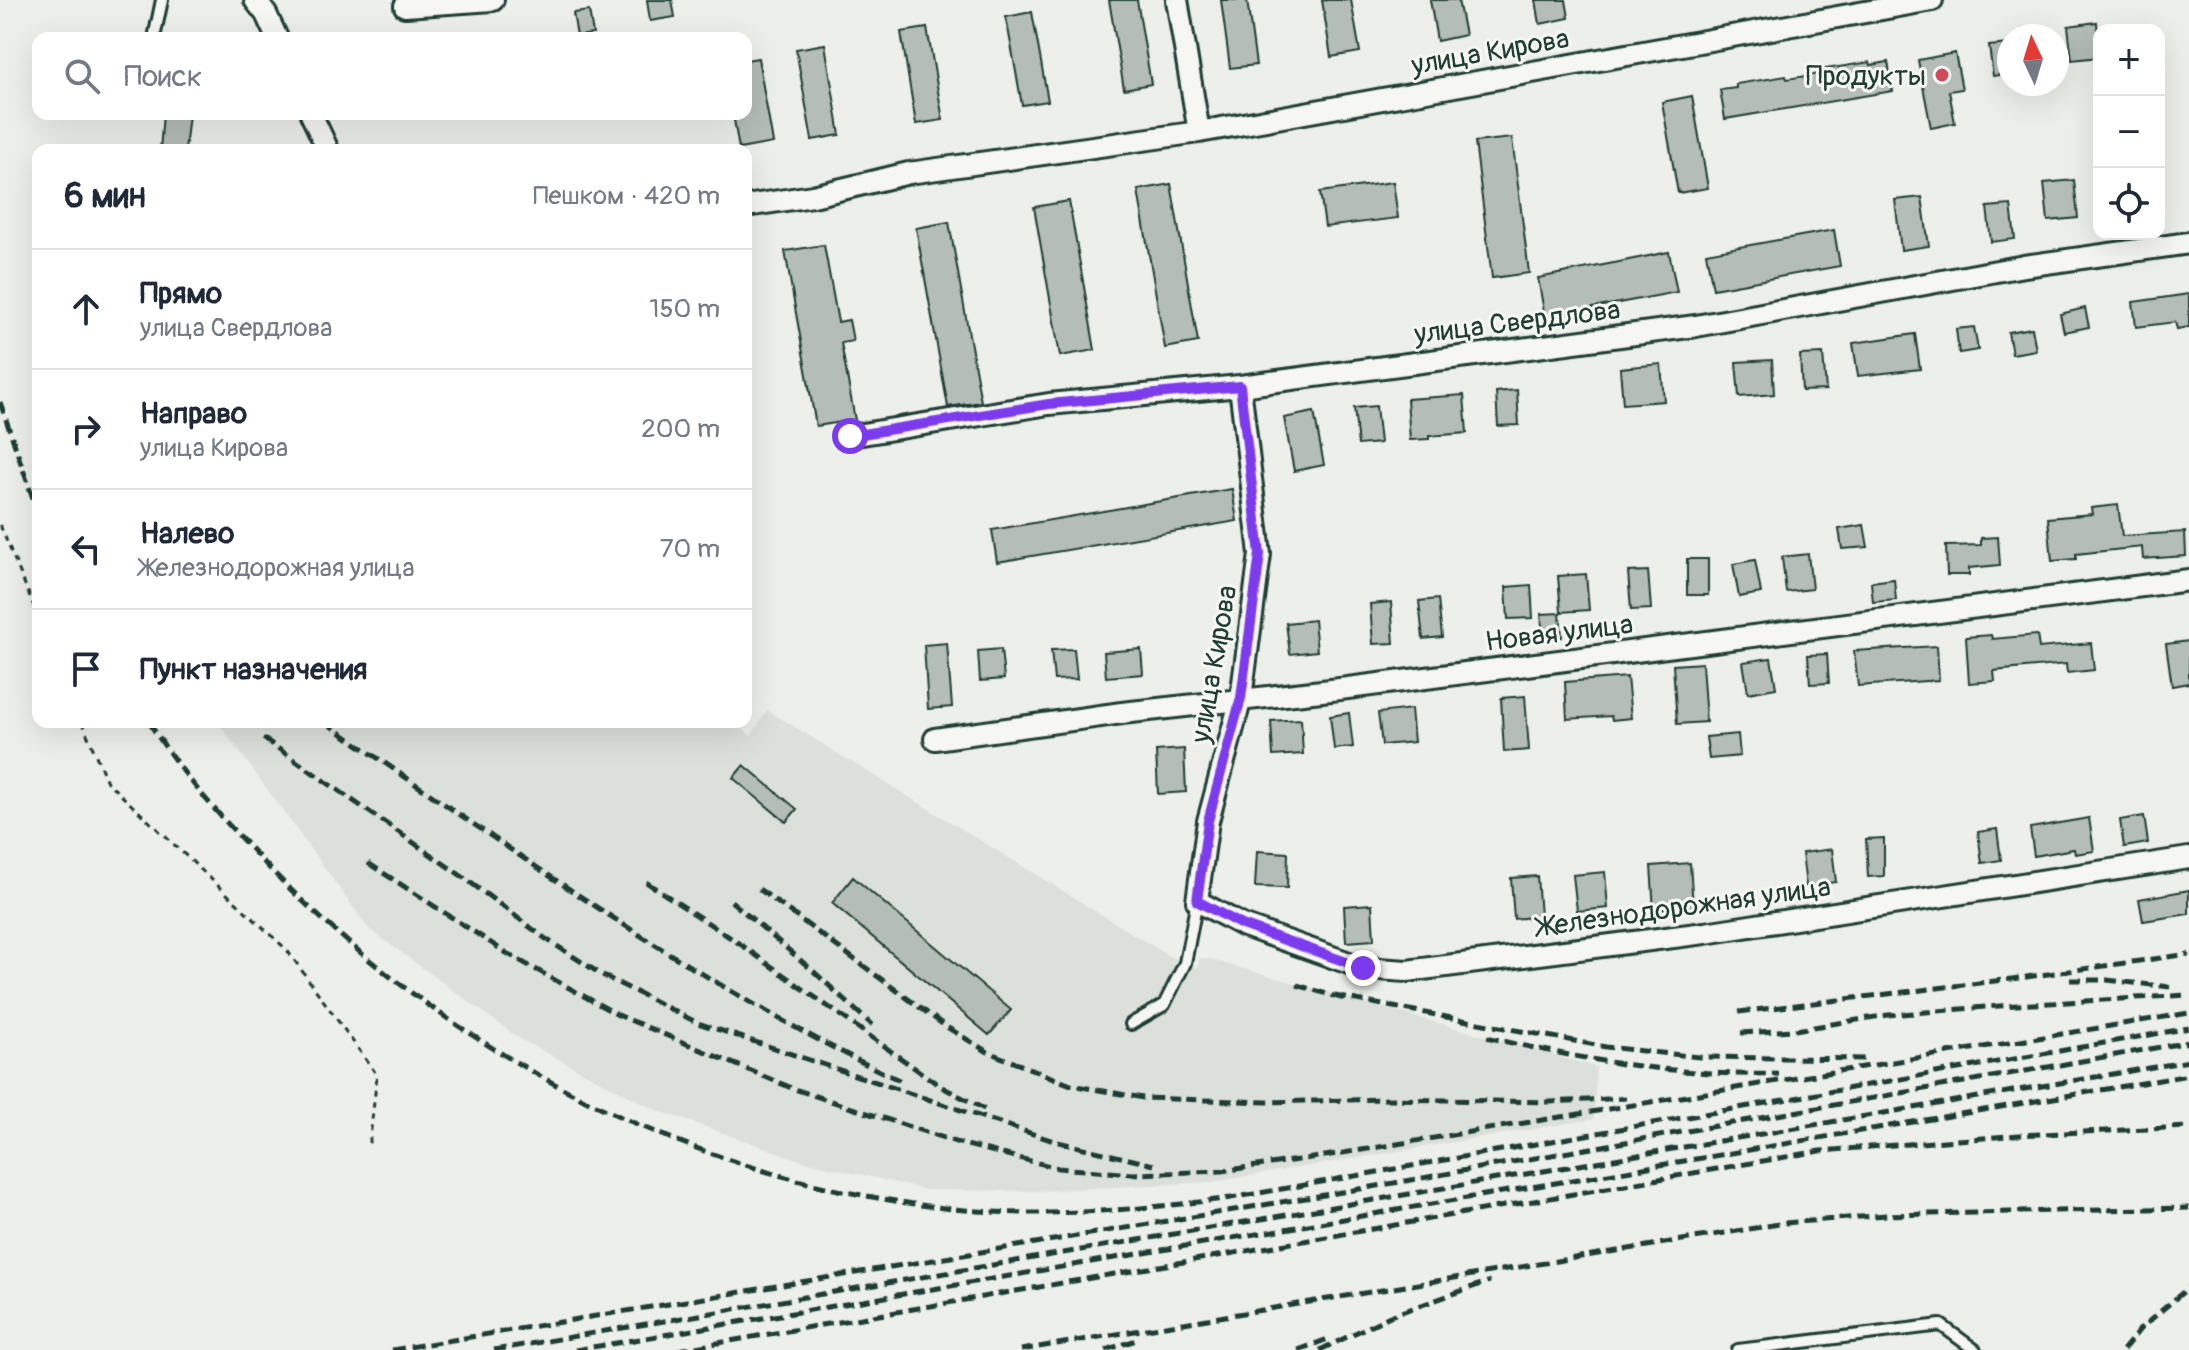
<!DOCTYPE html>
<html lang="ru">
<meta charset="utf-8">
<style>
:root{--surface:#fff;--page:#f6f6f7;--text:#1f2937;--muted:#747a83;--line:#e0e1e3}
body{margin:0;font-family:Pangolin,sans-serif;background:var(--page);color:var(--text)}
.controls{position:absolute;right:24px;top:24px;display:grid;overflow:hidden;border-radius:16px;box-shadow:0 8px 32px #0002}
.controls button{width:72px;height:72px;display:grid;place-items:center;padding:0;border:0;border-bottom:2px solid var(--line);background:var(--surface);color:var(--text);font:40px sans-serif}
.compass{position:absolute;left:1997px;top:24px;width:72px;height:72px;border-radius:50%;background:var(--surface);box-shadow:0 8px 32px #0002;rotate:356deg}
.stop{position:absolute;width:24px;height:24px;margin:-18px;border:6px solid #7c3aed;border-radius:50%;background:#fff}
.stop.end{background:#7c3aed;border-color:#fff;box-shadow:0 2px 8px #0008}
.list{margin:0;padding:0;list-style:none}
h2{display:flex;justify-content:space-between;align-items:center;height:104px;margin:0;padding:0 32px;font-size:34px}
h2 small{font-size:26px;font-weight:400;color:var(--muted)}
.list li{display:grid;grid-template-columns:52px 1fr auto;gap:24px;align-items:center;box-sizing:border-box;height:120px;padding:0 32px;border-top:2px solid var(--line)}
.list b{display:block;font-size:30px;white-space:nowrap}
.list p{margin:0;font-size:26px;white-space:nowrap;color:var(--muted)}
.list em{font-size:26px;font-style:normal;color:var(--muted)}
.icon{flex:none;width:44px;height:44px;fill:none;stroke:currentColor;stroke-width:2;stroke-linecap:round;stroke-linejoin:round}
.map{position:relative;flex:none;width:2189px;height:1350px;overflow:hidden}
.search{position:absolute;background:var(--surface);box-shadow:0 8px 32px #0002;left:32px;top:32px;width:720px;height:88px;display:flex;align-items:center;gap:20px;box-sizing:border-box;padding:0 28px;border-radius:16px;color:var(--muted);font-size:30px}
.panel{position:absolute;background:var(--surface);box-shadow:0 8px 32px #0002;left:32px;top:144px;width:720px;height:584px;border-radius:16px}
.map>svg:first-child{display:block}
</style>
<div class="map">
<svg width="2189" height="1350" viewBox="0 0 2189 1350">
<rect width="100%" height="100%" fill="#edefea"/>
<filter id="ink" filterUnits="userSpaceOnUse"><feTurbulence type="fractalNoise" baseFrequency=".0125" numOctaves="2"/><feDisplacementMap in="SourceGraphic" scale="16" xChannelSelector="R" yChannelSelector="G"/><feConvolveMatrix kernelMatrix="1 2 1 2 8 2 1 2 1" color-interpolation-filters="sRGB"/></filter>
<g filter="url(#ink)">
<!-- built -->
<path fill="#dce0db" d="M767,710L1169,956L1197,968L1200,958L1212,960L1596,1067L1594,1119L1212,1182L1036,1191L926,1190L803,1161L654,1109L520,1039L369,929L218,722H736L751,736Z"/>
<!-- building -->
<path fill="#b4bdb8" stroke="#1f3d34" stroke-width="2" d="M647,0H672L675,17L650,21Z
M1109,0H1137L1151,84L1124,89Z
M1221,0H1247L1256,65L1230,68Z
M1322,0H1351L1360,52L1331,57Z
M1430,0H1458L1465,35L1437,41Z
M1536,0H1566L1569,18L1540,24Z
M589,11L593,34L577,36L573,13Z
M1032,12L1048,101L1022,105L1006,17Z
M2097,22L2099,57L2072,60L2068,26Z
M927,28L943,120L916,124L901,32Z
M825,44L840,135L812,140L796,49Z
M2009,44V74L1993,76L1989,46Z
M1955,53L1962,89L1949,91L1955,123L1931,128L1918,60Z
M758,58L773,143L739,149L733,114H746V60Z
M1870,62L1871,65L1888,62L1893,91L1725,119L1720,90L1736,88V84L1786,76L1787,79L1820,74L1819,70Z
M1692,96L1708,188L1678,193L1662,102Z
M163,114H189L185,150H160Z
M1512,138L1529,273L1492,278L1475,142Z
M2074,180L2078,218L2048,221L2044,183Z
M1393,182L1398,218L1325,227L1320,192Z
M1171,184L1198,342L1165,348L1138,190Z
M1922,197L1929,246L1901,250L1895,200Z
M1069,201L1095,350L1060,356L1034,207Z
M2011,205L2015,239L1991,242L1987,207Z
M949,222L981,402L948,407L916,228Z
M1834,230L1840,266L1713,289L1706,253Z
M824,245L838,322L849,320L853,341L841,343L855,420L816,426L785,251Z
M1669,252L1677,292L1545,317L1538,278Z
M2189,294V327L2177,329L2175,322L2136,327L2133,302Z
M2085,308L2089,327L2064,332L2060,314Z
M1974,327L1978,350L1959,353L1956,329Z
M2032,328L2036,350L2012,354L2008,332Z
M1915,334L1920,369L1858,376L1853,343Z
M1823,354L1826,390L1802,391L1800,355Z
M1772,360L1774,394L1739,397L1736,362Z
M1661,364L1664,401L1623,404L1620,368Z
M1517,390L1519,425L1498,426L1496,392Z
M1464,395L1467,433L1429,436V439L1410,440L1407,399Z
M1376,406L1380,443L1358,445L1354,408Z
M1314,412L1324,465L1294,471L1284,418Z
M1232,489L1237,521L997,562L992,530Z
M2118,505L2122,536L2185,532L2186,556L2143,559L2142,547L2076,554V559L2052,561L2048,518L2092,514L2091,508Z
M1864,525L1868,547L1842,549L1839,529Z
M1998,537L2000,565L1969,568V575H1947L1946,546L1981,545V538Z
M1808,554L1812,589L1786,592L1782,557Z
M1687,559H1708V595H1687Z
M1755,560L1761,593L1739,597L1733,564Z
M1648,571L1651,609L1631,610L1628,572Z
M1586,574L1589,610L1561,612L1558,576Z
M1894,579L1896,600L1873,602L1871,582Z
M1531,585L1533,618L1508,619L1506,587Z
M1438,599L1442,637L1423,639L1419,601Z
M1391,602L1394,643L1373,644L1370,604Z
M1560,613L1562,637L1543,639L1541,614Z
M1314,620L1317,651L1290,654L1286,623Z
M1991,635L1992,639L2037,635L2039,648L2091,643L2094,670L2067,673L2066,664L1994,671L1995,681L1969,683L1966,637Z
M2189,641V683L2172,686L2166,644Z
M947,643L952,707L928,709L924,645Z
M1937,646L1939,680L1858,686L1854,651Z
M1001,649L1004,679L980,681L978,651Z
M1074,649L1077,679L1054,680L1051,650Z
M1141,649L1143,674L1106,677L1104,652Z
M1827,654L1829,683L1810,684L1808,655Z
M1771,658L1776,688L1748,693L1743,662Z
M1702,663L1706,722L1677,724L1673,665Z
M1627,677L1631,718L1612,720L1611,716L1567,719L1565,682Z
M1525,696L1529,750L1504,752L1501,698Z
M1411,709L1414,742L1382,745L1378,713Z
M1349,713L1353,747L1334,749L1330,716Z
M1301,719L1303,754L1273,756L1271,721Z
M1738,734L1740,756L1709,759L1706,737Z
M1184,749L1186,792L1158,794L1156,751Z
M744,765L797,809L786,822L733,778Z
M2144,816L2148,843L2124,847L2120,820Z
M2089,818L2094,851L2075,854L2074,849L2034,856L2030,828Z
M1997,829L2001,860L1982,863L1978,832Z
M1884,838V876L1868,877L1866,839Z
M1832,849L1836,882L1806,886L1802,853Z
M1257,851L1288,853L1287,888L1255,887Z
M1690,863L1693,907L1654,910L1651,866Z
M1605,872L1608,908L1577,911L1573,875Z
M1537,876L1540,916L1514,919L1511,878Z
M853,877L1011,1010L989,1035L832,903Z
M2189,890V914L2143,921L2139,899Z
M1372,904L1374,940L1346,942L1344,906Z"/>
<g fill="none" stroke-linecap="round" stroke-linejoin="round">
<!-- service casing -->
<g stroke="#1f3d34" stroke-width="16">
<path id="service" d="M154,38L162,0
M1131,1024L1164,1005L1185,963L1197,901
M1738,1350L1941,1325L1975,1350"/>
</g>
<!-- minor casing -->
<g stroke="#1f3d34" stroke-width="26">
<path id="minor" d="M255,0L266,14L277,38
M1177,0L1199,132
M405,6L493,0
M311,114L328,150
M746,206L813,196L909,173L1199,132L1932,0
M1240,386L1260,554L1241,698L1208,821L1197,901L1242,925L1363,968L1407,971L1705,933L2189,858
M850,436L1049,404L1240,386L1696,326L2024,266L2189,243
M935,739L1122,713L1340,689L2189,580"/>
</g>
<!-- path -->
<path stroke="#1f3d34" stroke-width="3" stroke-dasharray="6 6" stroke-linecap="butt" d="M0,525L38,616
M82,722L107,782L287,950L377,1075L369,1147"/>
<!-- service -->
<use href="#service" stroke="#f6f6f2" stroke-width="10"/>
<!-- minor -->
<use href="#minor" stroke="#f6f6f2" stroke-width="20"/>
<!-- rail -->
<path stroke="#1f3d34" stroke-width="5" stroke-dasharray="12 6" stroke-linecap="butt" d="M0,402L38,513
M149,722C178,770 217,813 255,853C436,1046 680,1177 944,1208C1039,1219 1137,1210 1231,1198L2189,1028
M325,722C512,849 695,985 901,1081
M263,738L463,877L546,939L602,975L698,1023L1054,1141L1154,1165
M368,863L508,954L618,1015L794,1089L959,1143L1058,1168L1134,1174L1222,1171L1325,1156L2189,1013
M646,882L740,944L940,1086L988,1111
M759,889L945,1026L988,1052L1071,1085L1143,1098L1268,1102L1389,1099L1550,1102L1626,1098
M731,901L811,969L872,1025
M2070,980H2107L2170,987
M1297,985L1344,999
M1335,996L1606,1047L1699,1057L1866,1059
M1739,1012L2012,979L2189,954
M1741,1033L1795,1030L1888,1015L1999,1006L2189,995
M1487,1037C1579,1060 1684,1077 1779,1074
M392,1350L1366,1188L2189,1042
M494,1350L2189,1061
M575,1350L2189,1075
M678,1350L1820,1151L2020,1135L2189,1127
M1021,1350L1785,1223L1886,1215L2189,1208
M1106,1350L1136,1340
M1298,1350L1328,1339
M1320,1350L1390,1316L1490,1281
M2123,1350L2141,1328L2189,1287"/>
</g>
</g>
<g fill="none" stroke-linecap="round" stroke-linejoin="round" filter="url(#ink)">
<!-- route -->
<path stroke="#7c3aed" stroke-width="10" d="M850,436L1049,404L1240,386L1260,554L1241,698L1208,821L1197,901L1242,925L1363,968"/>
</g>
<!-- markers -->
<circle fill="#d1495b" stroke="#f6f6f2" stroke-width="3" cx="1942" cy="75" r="8"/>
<g text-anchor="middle" stroke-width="6" stroke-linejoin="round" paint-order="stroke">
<!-- street labels -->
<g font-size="28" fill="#1f3d34" stroke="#f6f6f2">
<text transform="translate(1490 51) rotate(-10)" y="10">улица Кирова</text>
<text transform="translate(1517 321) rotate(-7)" y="10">улица Свердлова</text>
<text transform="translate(1559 632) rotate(-7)" y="10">Новая улица</text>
<text transform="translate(1213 664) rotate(-80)" y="10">улица Кирова</text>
<text transform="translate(1684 906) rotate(-8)" y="10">Железнодорожная улица</text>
</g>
<!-- poi labels -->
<g font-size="28" fill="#1f3d34" stroke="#f6f6f2" text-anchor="end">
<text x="1926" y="85">Продукты</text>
</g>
</g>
</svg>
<div class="controls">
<button>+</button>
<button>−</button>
<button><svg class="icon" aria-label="locate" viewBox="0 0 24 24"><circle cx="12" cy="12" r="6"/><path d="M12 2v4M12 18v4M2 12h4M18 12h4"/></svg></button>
</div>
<svg class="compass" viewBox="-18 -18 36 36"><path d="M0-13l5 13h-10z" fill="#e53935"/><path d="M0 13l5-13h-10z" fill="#747a83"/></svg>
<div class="stop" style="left:850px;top:436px"></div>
<div class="stop end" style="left:1363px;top:968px"></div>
<div class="search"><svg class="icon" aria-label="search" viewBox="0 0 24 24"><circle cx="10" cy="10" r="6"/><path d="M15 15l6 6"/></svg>Поиск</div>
<section class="panel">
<h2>6 мин<small>Пешком · 420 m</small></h2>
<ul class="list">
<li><svg class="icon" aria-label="ahead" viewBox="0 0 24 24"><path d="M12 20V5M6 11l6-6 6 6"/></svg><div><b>Прямо</b><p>улица Свердлова</p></div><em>150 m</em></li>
<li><svg class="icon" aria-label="right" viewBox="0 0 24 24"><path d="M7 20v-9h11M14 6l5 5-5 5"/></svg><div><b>Направо</b><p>улица Кирова</p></div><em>200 m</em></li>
<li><svg class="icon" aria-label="left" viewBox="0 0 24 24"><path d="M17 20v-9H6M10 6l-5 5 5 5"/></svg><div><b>Налево</b><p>Железнодорожная улица</p></div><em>70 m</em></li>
<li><svg class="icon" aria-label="arrive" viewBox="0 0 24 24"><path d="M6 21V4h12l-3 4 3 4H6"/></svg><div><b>Пункт назначения</b></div></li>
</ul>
</section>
</div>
